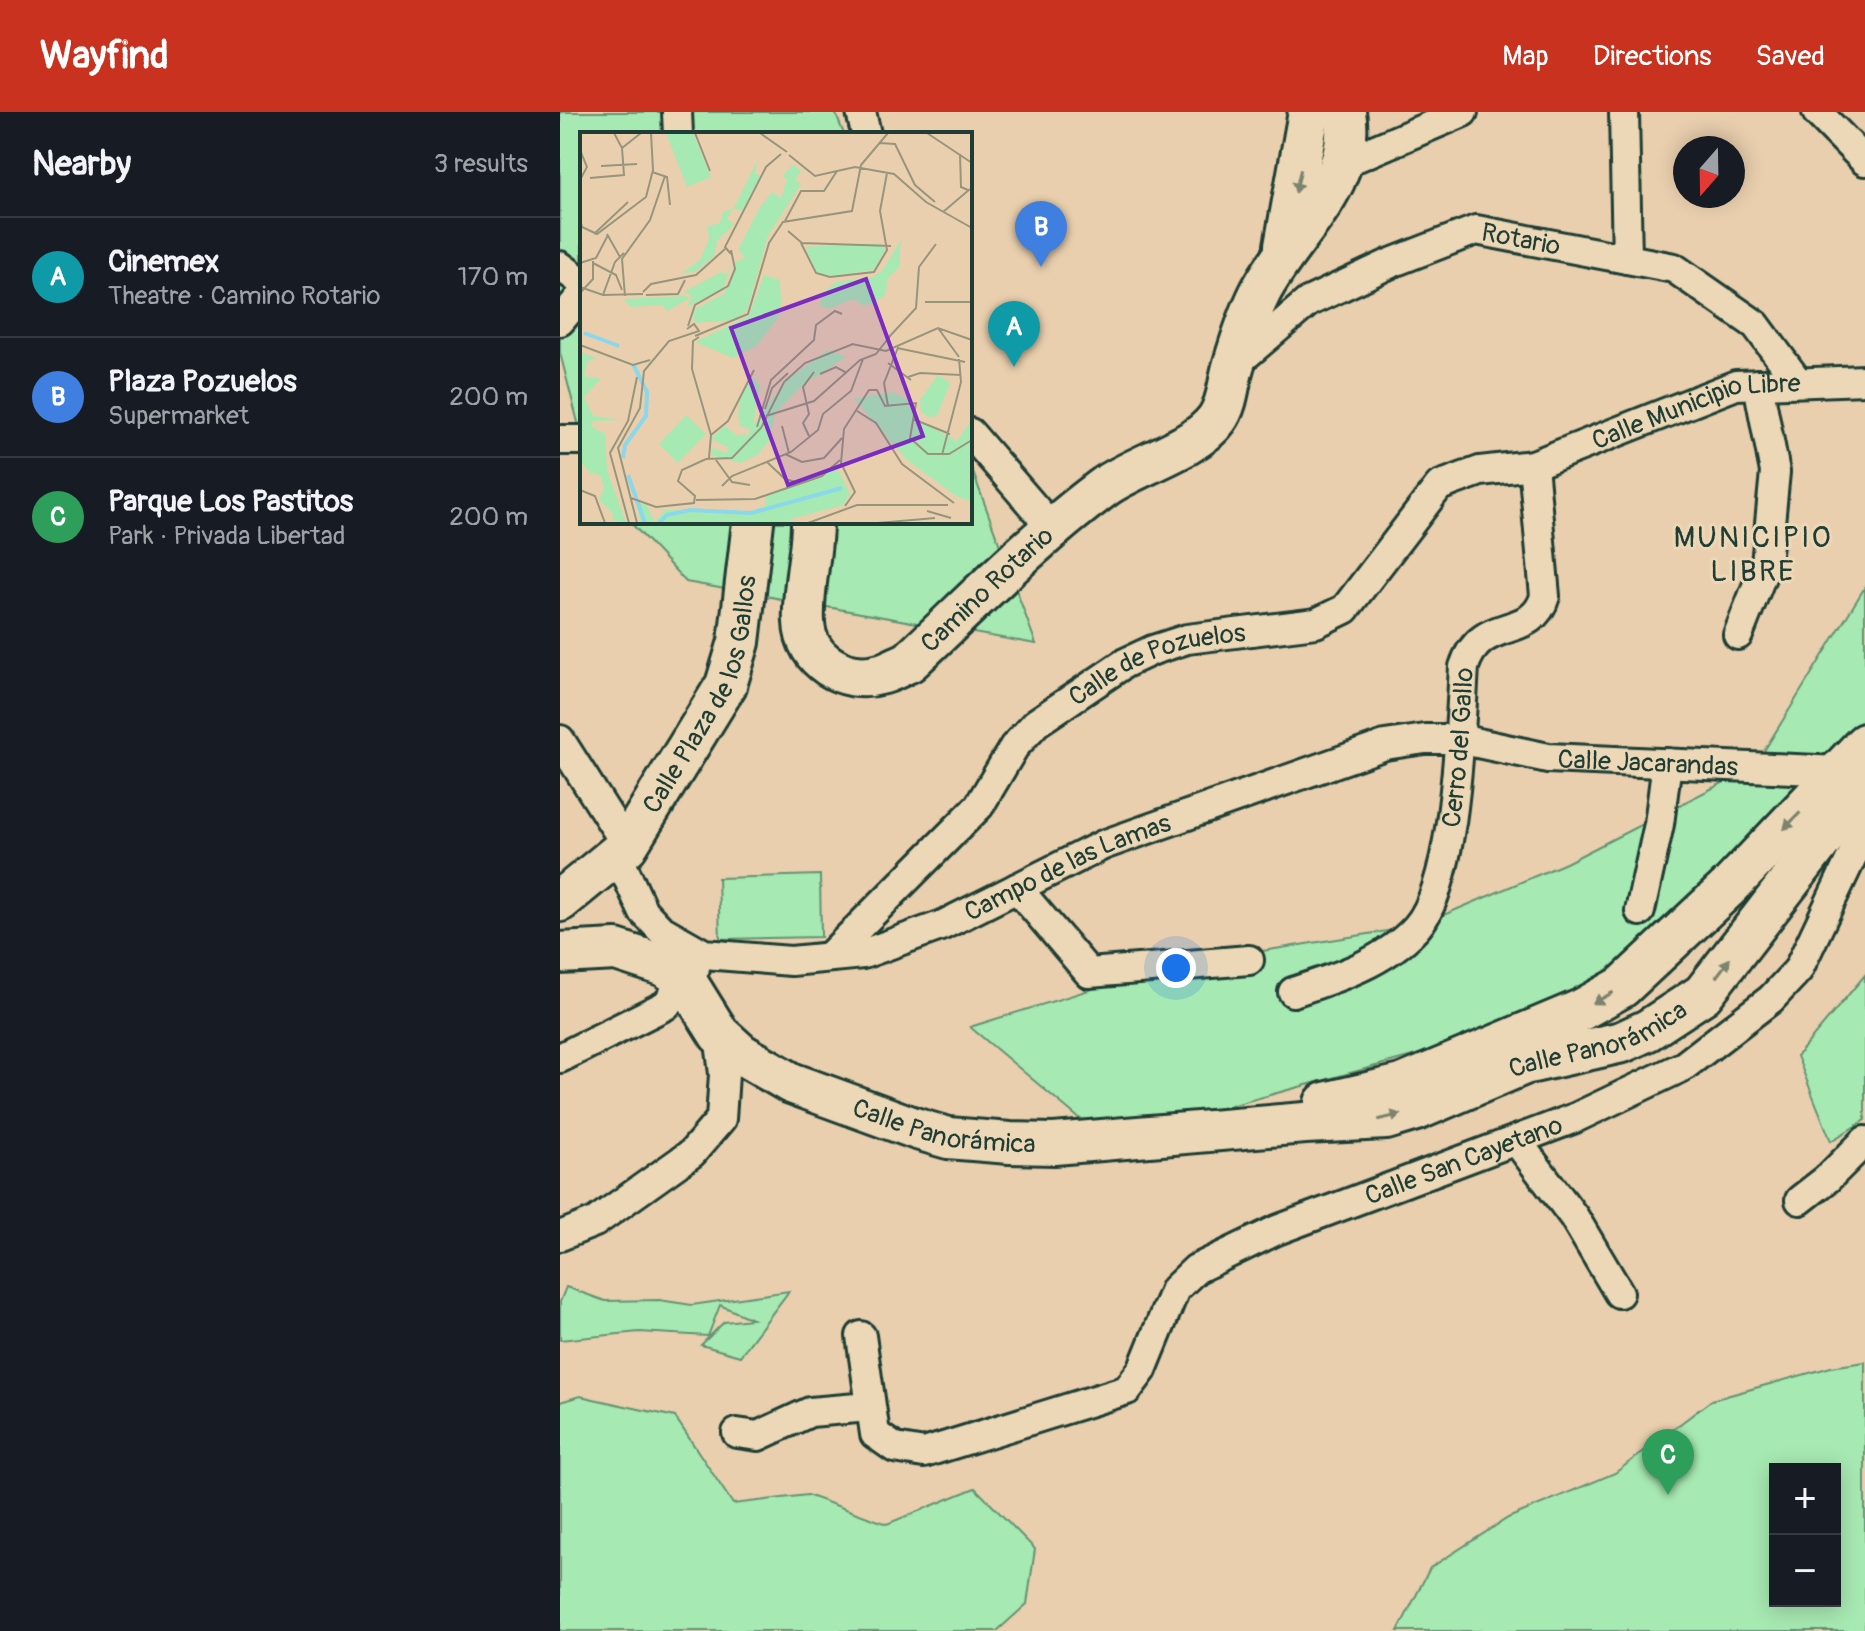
<!DOCTYPE html>
<meta charset="utf-8">
<style>
:root{--surface:#171b24;--page:#242831;--text:#f1f3f6;--muted:#9ea1a6;--line:#363941;--accent:#c8321e}
body{margin:0;font-family:Pangolin,sans-serif;background:var(--page);color:var(--text)}
.controls{position:absolute;right:24px;bottom:24px;display:grid;overflow:hidden;border-radius:0px;box-shadow:0 4px 20px #0003}
.controls button{width:72px;height:72px;display:grid;place-items:center;padding:0;border:0;border-bottom:2px solid var(--line);background:var(--surface);color:var(--text);font:40px sans-serif}
.compass{position:absolute;left:1113px;top:24px;width:72px;height:72px;border-radius:50%;background:var(--surface);box-shadow:0 4px 20px #0003;rotate:200deg}
.you{position:absolute;left:616px;top:856px;width:28px;height:28px;margin:-20px;border:6px solid #fff;border-radius:50%;background:#1a73e8;box-shadow:0 0 0 12px #1a73e833}
.badge{display:grid;place-items:center;width:52px;height:52px;border-radius:50%;background:var(--accent);color:#fff;font-size:26px;font-weight:700}
.pin{position:absolute;translate:-50% -66px;filter:drop-shadow(0 2px 4px #0008)}
.pin::after{content:'';position:absolute;top:42px;width:28px;height:24px;background:inherit;clip-path:polygon(0 0,100% 0,50% 100%)}
.list{margin:0;padding:0;list-style:none}
h2{display:flex;justify-content:space-between;align-items:center;height:104px;margin:0;padding:0 32px;font-size:34px}
h2 small{font-size:26px;font-weight:400;color:var(--muted)}
.list li{display:grid;grid-template-columns:52px 1fr auto;gap:24px;align-items:center;box-sizing:border-box;height:120px;padding:0 32px;border-top:2px solid var(--line)}
.list b{display:block;font-size:30px;white-space:nowrap}
.list p{margin:0;font-size:26px;white-space:nowrap;color:var(--muted)}
.list em{font-size:26px;font-style:normal;color:var(--muted)}
.map{position:relative;flex:none;width:1305px;height:1519px;overflow:hidden}
header{display:flex;align-items:center;gap:48px;box-sizing:border-box;height:112px;padding:0 40px;background:var(--accent);color:#fff}
header strong{font-size:38px}
nav{display:flex;gap:44px;margin-inline-start:auto;font-size:28px}
main{display:flex}
aside{flex:1;background:var(--surface)}
.map>svg:first-child{display:block}
</style>
<header>
<strong>Wayfind</strong>
<nav><a>Map</a><a>Directions</a><a>Saved</a></nav>
</header>
<main>
<aside>
<h2>Nearby<small>3 results</small></h2>
<ul class="list">
<li><span class="badge" style="background:#0f9aa8">A</span><div><b>Cinemex</b><p>Theatre · Camino Rotario</p></div><em>170 m</em></li>
<li><span class="badge" style="background:#3f7fe0">B</span><div><b>Plaza Pozuelos</b><p>Supermarket</p></div><em>200 m</em></li>
<li><span class="badge" style="background:#2e9e5b">C</span><div><b>Parque Los Pastitos</b><p>Park · Privada Libertad</p></div><em>200 m</em></li>
</ul>
</aside>
<div class="map">
<svg width="1305" height="1519" viewBox="0 0 1305 1519">
<rect width="100%" height="100%" fill="#e9cfae"/>
<filter id="ink" filterUnits="userSpaceOnUse"><feTurbulence type="fractalNoise" baseFrequency=".0125" numOctaves="2"/><feDisplacementMap in="SourceGraphic" scale="16" xChannelSelector="R" yChannelSelector="G"/><feConvolveMatrix kernelMatrix="1 2 1 2 8 2 1 2 1" color-interpolation-filters="sRGB"/></filter>
<g filter="url(#ink)">
<!-- green -->
<path fill="#a7e9b2" stroke="#639373" stroke-width="2" fill-rule="evenodd" d="M0,0H275L284,22H22V326L0,241Z
M410,352L476,532L126,470L70,410H410Z
M1305,475V691L1021,898L545,1028L410,915L603,855L858,814L1006,751L1194,655Z
M260,763L261,825L160,827L158,766Z
M1305,863V1008L1271,1029L1237,944Z
M6,1175L45,1189L99,1188L132,1193L229,1179L180,1244L141,1233L164,1210L192,1207L160,1193L148,1224L79,1220L0,1228V1190Z
M1305,1250V1519H838L870,1456L948,1406L1055,1361L1152,1288L1271,1255ZM1215,1357H1275V1489H1215Z
M20,1284L115,1305L173,1392L247,1383L327,1412L415,1376L475,1437L467,1492L437,1519H0V1290Z"/>
<g fill="none" stroke-linecap="round" stroke-linejoin="round">
<!-- street casing -->
<g stroke="#1f3d34" stroke-width="34">
<g id="street">
<path d="M117,0L118,22"/>
<path d="M301,0L306,22"/>
<path d="M1064,0L1067,147"/>
<path d="M1257,0L1305,49"/>
<path d="M783,51L903,0"/>
<path d="M0,154L22,170"/>
<path d="M0,209L22,183"/>
<path id="s1" d="M674,253L748,190L831,151L916,118L1114,156L1196,213L1238,270"/>
<path d="M410,321L492,416"/>
<path d="M0,328H22"/>
<path d="M1178,523L1206,452L1215,360L1198,272"/>
<path d="M0,628L67,734"/>
<path id="s2" d="M58,744L83,799L100,817L144,842L231,849L303,842L383,813L543,733L825,633L865,627H899L988,646L1279,659"/>
<path d="M457,776L529,861L689,848"/>
<path d="M1080,799L1099,712L1107,651"/>
<path id="s3" d="M270,844L419,694L454,635L476,611L565,551L593,538L627,527L756,511L785,497L879,374L920,359L973,353L1176,273L1305,268"/>
<path id="s4" d="M733,880C776,866 824,851 856,816C896,772 900,616 904,555C921,501 972,530 985,484L973,353"/>
<path d="M0,946L106,893L135,856"/>
<path d="M956,1028L1014,1105L1059,1181"/>
<path d="M1240,1088L1267,1067L1305,1029"/>
<path d="M0,1124L35,1110L132,1041L161,1007L164,962L159,922"/>
<path id="s5" d="M301,1224L315,1322L335,1336L364,1341L567,1278L582,1258L615,1177L636,1157L717,1118L1015,1006L1124,954L1211,887L1238,858L1305,717"/>
<path d="M177,1321L198,1324L250,1300L309,1295"/>
</g>
</g>
<!-- secondary casing -->
<g stroke="#1f3d34" stroke-width="46">
<g id="secondary">
<path d="M725,134L749,0"/>
<path id="s6" d="M252,410C252,443 242,477 244,510C245,548 285,572 320,562C330,560 339,554 349,550C412,491 473,428 543,376C574,353 635,338 657,307C668,292 668,272 673,255C680,231 689,203 700,181C731,120 797,75 785,0"/>
<path id="s7" d="M0,789L67,734L166,573L179,530L193,410"/>
<path id="s8" d="M0,841L56,838L105,854L126,869L159,922L181,942L231,971L357,1017L388,1026L450,1031L494,1032L745,1011L826,1007L856,998L964,952L1062,930L1088,918L1143,882L1305,672"/>
<path d="M765,991L842,973L1021,898L1062,875L1169,775L1305,632"/>
</g>
</g>
<!-- street -->
<use href="#street" stroke="#ecd8b6" stroke-width="28"/>
<!-- secondary -->
<use href="#secondary" stroke="#ecd8b6" stroke-width="40"/>
</g>
<!-- one-way arrows -->
<defs><path id="oneway-solid" d="M-6-.8H1V-3.2L6.5 0L1 3.2V.8H-6Z" transform="scale(2)"/></defs>
<g fill="#7b836e">
<use href="#oneway-solid" transform="translate(738 69) rotate(103)"/>
<use href="#oneway-solid" transform="translate(1232 709) rotate(134)"/>
<use href="#oneway-solid" transform="translate(1163 856) rotate(-53)"/>
<use href="#oneway-solid" transform="translate(1043 886) rotate(151)"/>
<use href="#oneway-solid" transform="translate(830 1005) rotate(-13)"/>
</g>
</g>
<g text-anchor="middle" stroke-width="6" stroke-linejoin="round" paint-order="stroke">
<!-- street labels -->
<g font-size="26" fill="#1f3d34" stroke="#ecd8b6">
<text dy="9" stroke="none"><textPath href="#s1" startOffset="326">Rotario</textPath></text>
<text dy="9" stroke="none"><textPath href="#s3" startOffset="1074">Calle Municipio Libre</textPath></text>
<text dy="9" stroke="none"><textPath href="#s6" startOffset="344">Camino Rotario</textPath></text>
<text dy="9" stroke="none"><textPath href="#s3" startOffset="450">Calle de Pozuelos</textPath></text>
<text dy="9" stroke="none"><textPath href="#s7" startOffset="258">Calle Plaza de los Gallos</textPath></text>
<text dy="9" stroke="none"><textPath href="#s4" startOffset="328">Cerro del Gallo</textPath></text>
<text dy="9" stroke="none"><textPath href="#s2" startOffset="1124">Calle Jacarandas</textPath></text>
<text dy="9" stroke="none"><textPath href="#s2" startOffset="518">Campo de las Lamas</textPath></text>
<text dy="9" stroke="none"><textPath href="#s8" startOffset="1116">Calle Panorámica</textPath></text>
<text dy="9" stroke="none"><textPath href="#s8" startOffset="444">Calle Panorámica</textPath></text>
<text dy="9" stroke="none"><textPath href="#s5" startOffset="796">Calle San Cayetano</textPath></text>
</g>
<!-- quarter labels -->
<g font-size="30" letter-spacing="2" fill="#1f3d34" stroke="#ecd8b6">
<text x="1193" y="435">MUNICIPIO<tspan x="1193" dy="34">LIBRE</tspan></text>
</g>
</g>
<!-- overview -->
<g transform="translate(20 20)">
<rect width="392" height="392" fill="#e9cfae"/>
<path d="M86,1H113L131,45L107,55ZM178,27L175,41L180,44L162,79L153,76L147,87L154,92L137,109L134,124L115,140L102,141L120,128L129,107L127,95L140,91L143,80L154,76ZM213,32L221,39L215,48L221,52L188,104L167,179L153,188L115,191L112,179L145,161L155,131L165,125L158,118L180,75L192,60L201,66L207,47L203,44ZM321,108L319,135L307,147L306,162L293,172L282,173L273,167L248,177L240,173L242,162L256,150L293,145L302,139ZM301,111L305,118L294,138L252,144L237,141L225,115ZM152,129L143,158L107,175L112,164L104,160L141,140L147,142ZM184,143L200,148L201,172L198,186L176,214L153,226L115,210L169,184ZM105,164L110,166L87,179L82,173L51,175L43,167ZM248,218L266,225L224,252L195,281L189,309L177,323L160,331L131,323L132,316L147,321L148,315L130,307L145,294L158,304L166,301L164,307L171,298L160,294L158,283L161,261L173,245L180,253L173,294L204,250ZM0,220L17,226L8,229L4,244L21,247L4,265L13,284L42,288L13,289L11,294L25,302L27,338L46,391L33,388L32,380L19,368L24,356L20,343L10,341L0,329ZM358,243L370,251L357,284L349,285L341,280L340,268ZM312,260L326,267L341,289L377,309L392,287V370L376,364L327,328L274,267ZM106,283L126,302L98,331L79,312ZM256,334L270,362L263,373L211,387L213,391H61L56,372H66L75,390L85,378L171,379L185,374V365Z" fill="#a7e9b2"/>
<path fill="none" stroke="#8bd7eb" stroke-width="4" d="M4,201L39,214M43,326L45,313L66,284L67,260L53,232M48,343L65,391M79,391L87,383L110,378L171,381L262,356"/>
<path fill="none" stroke="#98957d" stroke-width="2" d="M115,1L130,39M180,1L207,20M347,1L392,31M300,11L315,12L335,53L355,70M42,16L61,1M0,18L7,35L0,48M380,22L381,55L388,58M209,23L235,44L275,35L314,42L346,70L392,96M21,34L57,32M72,40L87,45L90,73M10,46L44,43L42,16L34,1M363,80L390,57M0,88L2,95L17,102L66,65L73,38L71,1M205,89L221,59H244L257,39M208,99L222,111L311,114M14,102L48,70M27,102L40,125M221,111L236,141L250,145L294,140L307,118L300,79L307,41M151,122L145,115L186,35L201,22M0,131L16,126L28,103M13,131L36,143L42,158M0,155L23,163L63,162M63,160L71,152L116,143L145,117M0,161L13,147V129M23,163L35,130L44,121M66,163L98,162L105,148M45,164L42,127L70,88L85,44M345,170H392M108,194L115,173L148,154L155,137L151,118M358,196L379,225M115,204L168,182L189,111L203,90L272,79L281,33L308,1M119,205L113,209L112,237L131,303L129,326M309,205L336,176L339,135L356,112M272,212L306,219L358,196L392,208M0,213L53,233L70,228M317,216L385,230M296,222L311,203M308,231L331,248M240,242L256,235L267,241M328,245L340,241L381,243M308,274L304,251L319,213M185,277L192,256L208,241M277,279L296,291L322,332L374,371M186,284L234,269L280,228L296,222M333,287L370,302M202,294L209,321M177,295L191,248L234,208L236,193L255,179L262,182M131,303L148,289L174,238M229,304L223,291L229,282L223,255L234,240M205,322L222,330L244,326L262,306M362,323L381,250L379,227M136,328L152,350L170,353M187,330L205,347L219,351M142,354L152,344L211,320L238,298L243,282L271,259L283,227M0,358L15,364L25,391M51,366L76,375L114,371L115,364L98,349L102,338L126,327L152,326L181,296L204,250L225,231L273,212M116,368L175,367L242,344L260,328M265,374L275,360L261,331L264,297L289,258H297L305,274L336,271L330,306L348,322H369L392,308M347,379L371,386M49,391L30,321L48,289L57,245M57,391L38,316L60,276L64,239L89,209L119,199L114,192L107,197M228,391L277,373H368M297,391L355,386"/>
<path fill="#7b2cbf" fill-opacity="0.15" stroke="#7b2cbf" stroke-width="4" d="M286,147L343,304L208,353L151,196Z"/>
<rect width="392" height="392" fill="none" stroke="#1f3d34" stroke-width="4"/>
</g>
</svg>
<div class="controls">
<button>+</button>
<button>−</button>
</div>
<svg class="compass" viewBox="-18 -18 36 36"><path d="M0-13l5 13h-10z" fill="#e53935"/><path d="M0 13l5-13h-10z" fill="#9ea1a6"/></svg>
<div class="you"></div>
<div class="pin badge" style="left:454px;top:255px;background:#0f9aa8">A</div>
<div class="pin badge" style="left:481px;top:155px;background:#3f7fe0">B</div>
<div class="pin badge" style="left:1108px;top:1383px;background:#2e9e5b">C</div>
</div>
</main>
